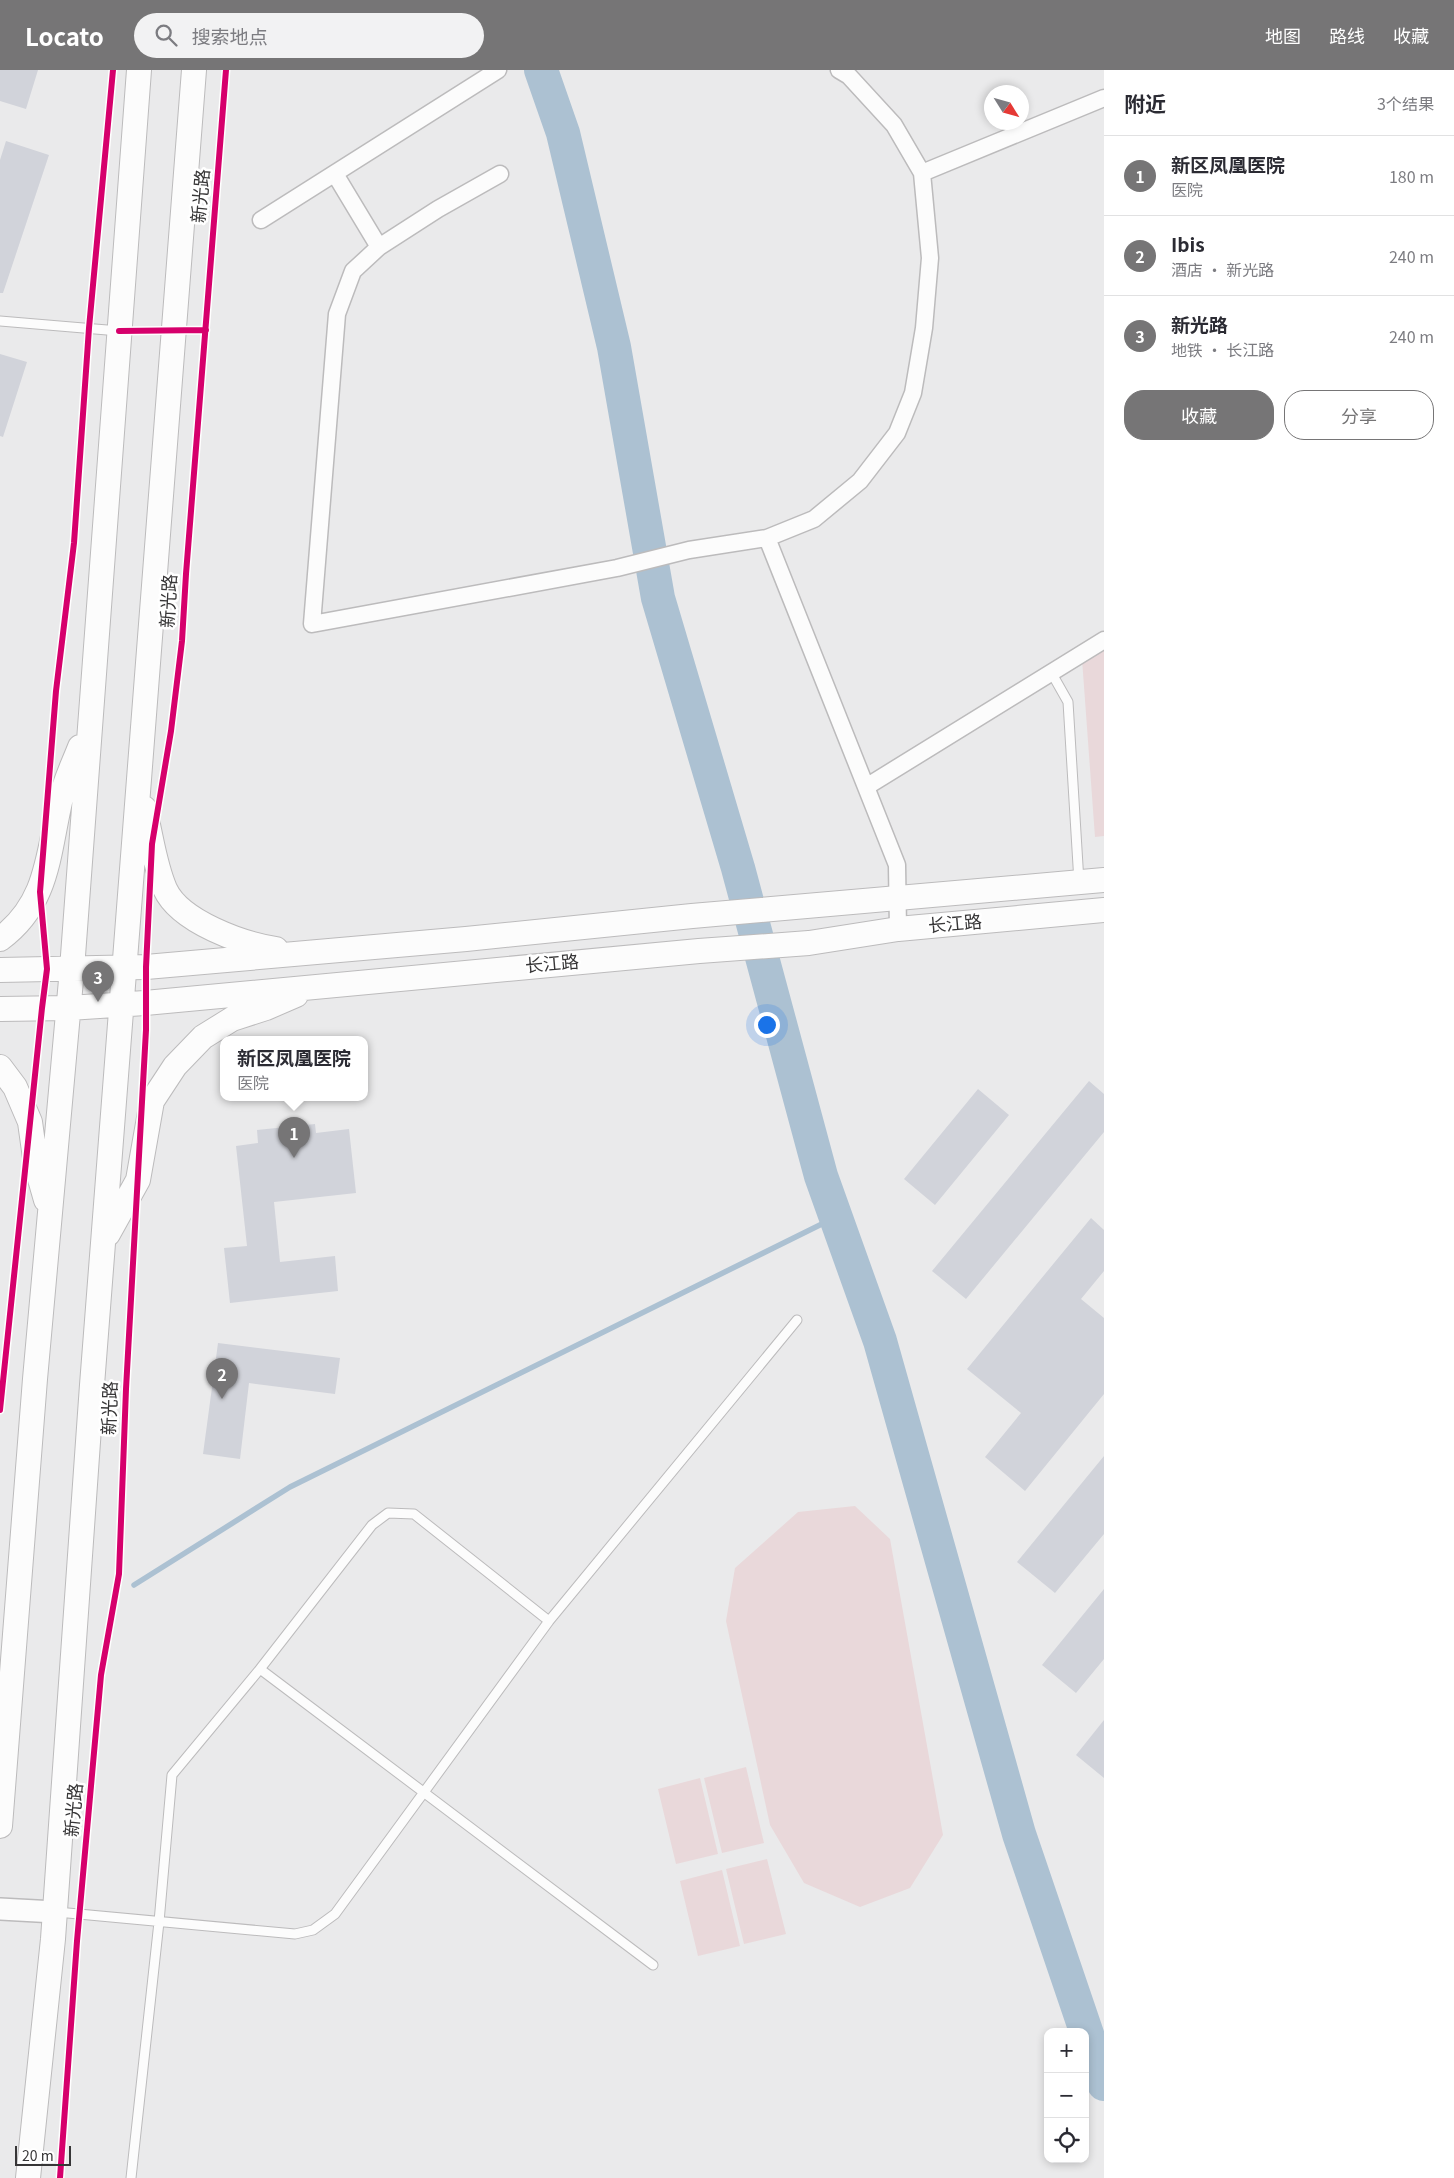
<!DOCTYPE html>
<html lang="zh">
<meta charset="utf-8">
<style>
:root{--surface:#fff;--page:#f2f2f3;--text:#2b2b33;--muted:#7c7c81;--line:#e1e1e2;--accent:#767576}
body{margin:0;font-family:Georgia,"Noto Sans SC",serif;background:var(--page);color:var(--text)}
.controls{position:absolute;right:15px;bottom:15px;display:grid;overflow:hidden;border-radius:10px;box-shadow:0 2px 8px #0003}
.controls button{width:45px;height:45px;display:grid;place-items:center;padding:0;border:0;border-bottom:1px solid var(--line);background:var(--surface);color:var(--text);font:25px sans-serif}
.compass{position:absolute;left:984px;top:15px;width:45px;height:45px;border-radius:50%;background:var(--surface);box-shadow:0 2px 8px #0003;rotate:127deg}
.scale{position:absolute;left:15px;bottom:12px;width:56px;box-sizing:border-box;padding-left:5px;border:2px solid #373637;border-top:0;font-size:14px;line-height:18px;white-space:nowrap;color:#373637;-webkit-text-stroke:4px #fff;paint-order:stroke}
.you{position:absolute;left:766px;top:954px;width:18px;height:18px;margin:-12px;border:4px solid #fff;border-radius:50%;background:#1a73e8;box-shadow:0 0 0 8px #1a73e833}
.badge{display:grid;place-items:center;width:32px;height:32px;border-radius:50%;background:var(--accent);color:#fff;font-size:16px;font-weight:700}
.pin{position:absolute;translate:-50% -41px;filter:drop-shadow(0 1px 2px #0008)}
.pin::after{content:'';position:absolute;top:26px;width:18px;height:15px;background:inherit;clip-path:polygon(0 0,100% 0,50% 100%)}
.popup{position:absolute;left:220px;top:966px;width:148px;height:65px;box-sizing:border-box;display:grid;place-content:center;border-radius:10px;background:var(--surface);filter:drop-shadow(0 1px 4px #0005);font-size:16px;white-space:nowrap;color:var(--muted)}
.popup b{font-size:19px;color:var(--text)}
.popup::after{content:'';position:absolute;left:50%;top:100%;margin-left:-10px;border:10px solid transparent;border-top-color:var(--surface)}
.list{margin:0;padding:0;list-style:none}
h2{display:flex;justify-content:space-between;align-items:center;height:65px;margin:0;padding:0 20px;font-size:21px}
h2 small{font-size:16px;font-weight:400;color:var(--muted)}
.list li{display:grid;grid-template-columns:32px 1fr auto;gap:15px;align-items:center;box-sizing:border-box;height:80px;padding:0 20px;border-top:1px solid var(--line)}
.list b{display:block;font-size:19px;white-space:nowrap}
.list p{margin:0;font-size:16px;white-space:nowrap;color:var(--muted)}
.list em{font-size:16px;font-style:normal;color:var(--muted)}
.actions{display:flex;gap:10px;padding:15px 20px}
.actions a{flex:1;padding:11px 0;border:1px solid var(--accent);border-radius:20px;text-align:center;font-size:18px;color:var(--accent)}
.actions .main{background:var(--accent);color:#fff}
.icon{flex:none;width:28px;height:28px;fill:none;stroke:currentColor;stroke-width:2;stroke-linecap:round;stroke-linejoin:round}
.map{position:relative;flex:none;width:1104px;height:2108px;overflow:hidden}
header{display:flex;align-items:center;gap:30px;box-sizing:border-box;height:70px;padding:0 25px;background:var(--accent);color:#fff}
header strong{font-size:24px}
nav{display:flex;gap:28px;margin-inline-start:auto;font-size:18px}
.search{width:350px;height:45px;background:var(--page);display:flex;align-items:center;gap:12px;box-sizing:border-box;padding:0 18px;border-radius:28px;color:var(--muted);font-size:19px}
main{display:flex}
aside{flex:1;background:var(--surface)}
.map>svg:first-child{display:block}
</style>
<header>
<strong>Locato</strong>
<div class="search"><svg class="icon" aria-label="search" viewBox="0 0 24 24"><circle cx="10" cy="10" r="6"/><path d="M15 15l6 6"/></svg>搜索地点</div>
<nav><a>地图</a><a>路线</a><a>收藏</a></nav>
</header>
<main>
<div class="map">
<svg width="1104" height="2108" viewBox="0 0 1104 2108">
<rect width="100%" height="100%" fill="#eaeaeb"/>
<!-- green -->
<path fill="#e9d8da" d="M1104,577V766L1095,767L1082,589Z
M855,1436L890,1469L943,1765L910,1818L860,1837L804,1813L770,1755L726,1551L735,1498L798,1442Z
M746,1697L764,1773L722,1783L704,1708Z
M700,1708L718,1784L676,1794L658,1719Z
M767,1789L786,1864L744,1874L726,1799Z
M722,1800L740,1876L698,1886L680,1811Z"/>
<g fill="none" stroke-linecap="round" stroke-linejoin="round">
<!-- stream -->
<path stroke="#acc1d2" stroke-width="5.5" d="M134,1515L290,1417L836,1147"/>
<!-- river -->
<path stroke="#acc1d2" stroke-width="34" d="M541,0L563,63L614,277L658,528L738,798L821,1106L880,1271L1019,1764L1104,2014"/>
</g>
<!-- building -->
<path fill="#d1d3da" d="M0,0H38L26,39L0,31Z
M6,71L49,85L3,223H0V90Z
M0,284L27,292L3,367L0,366Z
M1089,1011L1104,1024V1062L966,1229L932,1201Z
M978,1019L1009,1045L935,1135L904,1109Z
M315,1054L316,1063L349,1059L356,1123L274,1132L280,1192L335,1186L338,1221L230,1233L224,1178L247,1176L236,1076L258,1073L257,1060Z
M1091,1148L1104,1160V1201L1081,1229L1104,1248V1324L1025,1421L985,1387L1021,1343L967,1299Z
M218,1273L340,1288L335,1324L249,1313L240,1389L203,1384Z
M1104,1386V1464L1055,1523L1017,1492Z
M1104,1519V1589L1076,1623L1042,1595Z
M1104,1650V1708L1076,1685Z"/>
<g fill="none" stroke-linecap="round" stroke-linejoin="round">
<!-- service casing -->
<g stroke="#bcbbbc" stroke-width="11">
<path id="service" d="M0,251L119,261
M1051,602L1068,632L1079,812
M260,1599L653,1895
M57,1842L295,1864L313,1860L335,1844L549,1551L797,1250
M131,2108L159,1852L172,1705L260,1599L372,1455L388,1443L414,1444L549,1551"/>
</g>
<!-- minor casing -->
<g stroke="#bcbbbc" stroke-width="19">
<path id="minor" d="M922,103L1104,28
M335,104L379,177
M500,104L438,139L379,177L353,201L337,244L312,554L617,498L689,480L767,468L814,449L860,411L897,363L913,323L924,258L930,188L922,103L894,55L849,6L839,0
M261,150L498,0
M767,468L897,795L898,859
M866,717L1104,570"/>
</g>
<!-- tertiary casing -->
<g stroke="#bcbbbc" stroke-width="24">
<path id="tertiary" d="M0,1839L55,1842"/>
</g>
<!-- secondary casing -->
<g stroke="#bcbbbc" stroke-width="26">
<path id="secondary" d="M144,738C151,764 154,794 165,819C180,852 243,874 276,879
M0,869C48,834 48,784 60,732C64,713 73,695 80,677
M0,900L146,897L466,869L692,846L1104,810
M0,939L69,938L145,933L699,881L809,873L898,859L1104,840
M0,997L15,1017L30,1052L36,1095L46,1130
M108,1164L138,1110L152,1031L175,996L203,967L232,949L266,938L296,925
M0,1756L35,1309L72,899L139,0
M28,2108L53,1869L92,1315L194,0"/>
</g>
<!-- service -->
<use href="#service" stroke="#fcfcfc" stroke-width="9"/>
<!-- minor -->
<use href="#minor" stroke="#fcfcfc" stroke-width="16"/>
<!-- tertiary -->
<use href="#tertiary" stroke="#fcfcfc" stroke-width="21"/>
<!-- secondary -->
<use href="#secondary" stroke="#fcfcfc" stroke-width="24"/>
<!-- cycleway casing -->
<g stroke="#fff" stroke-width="9">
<path id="cycleway" d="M119,261L206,260
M0,1340L42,938L47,899L40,822L56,621L74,473L89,258L113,0
M60,2108L77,1871L101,1605L119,1504L126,1319L146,960V897L152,774L171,661L182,571L186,504L226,0"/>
</g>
<!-- cycleway -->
<use href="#cycleway" stroke="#d6006c" stroke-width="6"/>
</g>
<g text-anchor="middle" stroke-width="5" stroke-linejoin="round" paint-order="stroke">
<!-- street labels -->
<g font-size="18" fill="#373637" stroke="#fff">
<text transform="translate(201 126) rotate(-85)" y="6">新光路</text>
<text transform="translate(169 531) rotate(-87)" y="6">新光路</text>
<text transform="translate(955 854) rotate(-5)" y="6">长江路</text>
<text transform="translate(552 894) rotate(-5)" y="6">长江路</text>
<text transform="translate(110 1338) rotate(-88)" y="6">新光路</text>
<text transform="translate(74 1740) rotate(-85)" y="6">新光路</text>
</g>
</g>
</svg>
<div class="controls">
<button>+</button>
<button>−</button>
<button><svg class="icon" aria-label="locate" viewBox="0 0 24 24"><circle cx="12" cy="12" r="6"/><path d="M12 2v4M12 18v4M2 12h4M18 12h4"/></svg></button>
</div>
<svg class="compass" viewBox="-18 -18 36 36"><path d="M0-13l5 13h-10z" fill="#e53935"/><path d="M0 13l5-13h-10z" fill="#7c7c81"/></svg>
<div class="scale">20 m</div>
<div class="you"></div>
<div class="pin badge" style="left:294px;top:1088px">1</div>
<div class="popup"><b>新区凤凰医院</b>医院</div>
<div class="pin badge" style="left:222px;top:1329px">2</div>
<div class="pin badge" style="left:98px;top:932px">3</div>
</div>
<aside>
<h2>附近<small>3个结果</small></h2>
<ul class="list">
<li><span class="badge">1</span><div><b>新区凤凰医院</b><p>医院</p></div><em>180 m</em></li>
<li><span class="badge">2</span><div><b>Ibis</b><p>酒店 · 新光路</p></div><em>240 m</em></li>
<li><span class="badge">3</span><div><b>新光路</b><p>地铁 · 长江路</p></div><em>240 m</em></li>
</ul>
<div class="actions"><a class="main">收藏</a><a>分享</a></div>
</aside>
</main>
